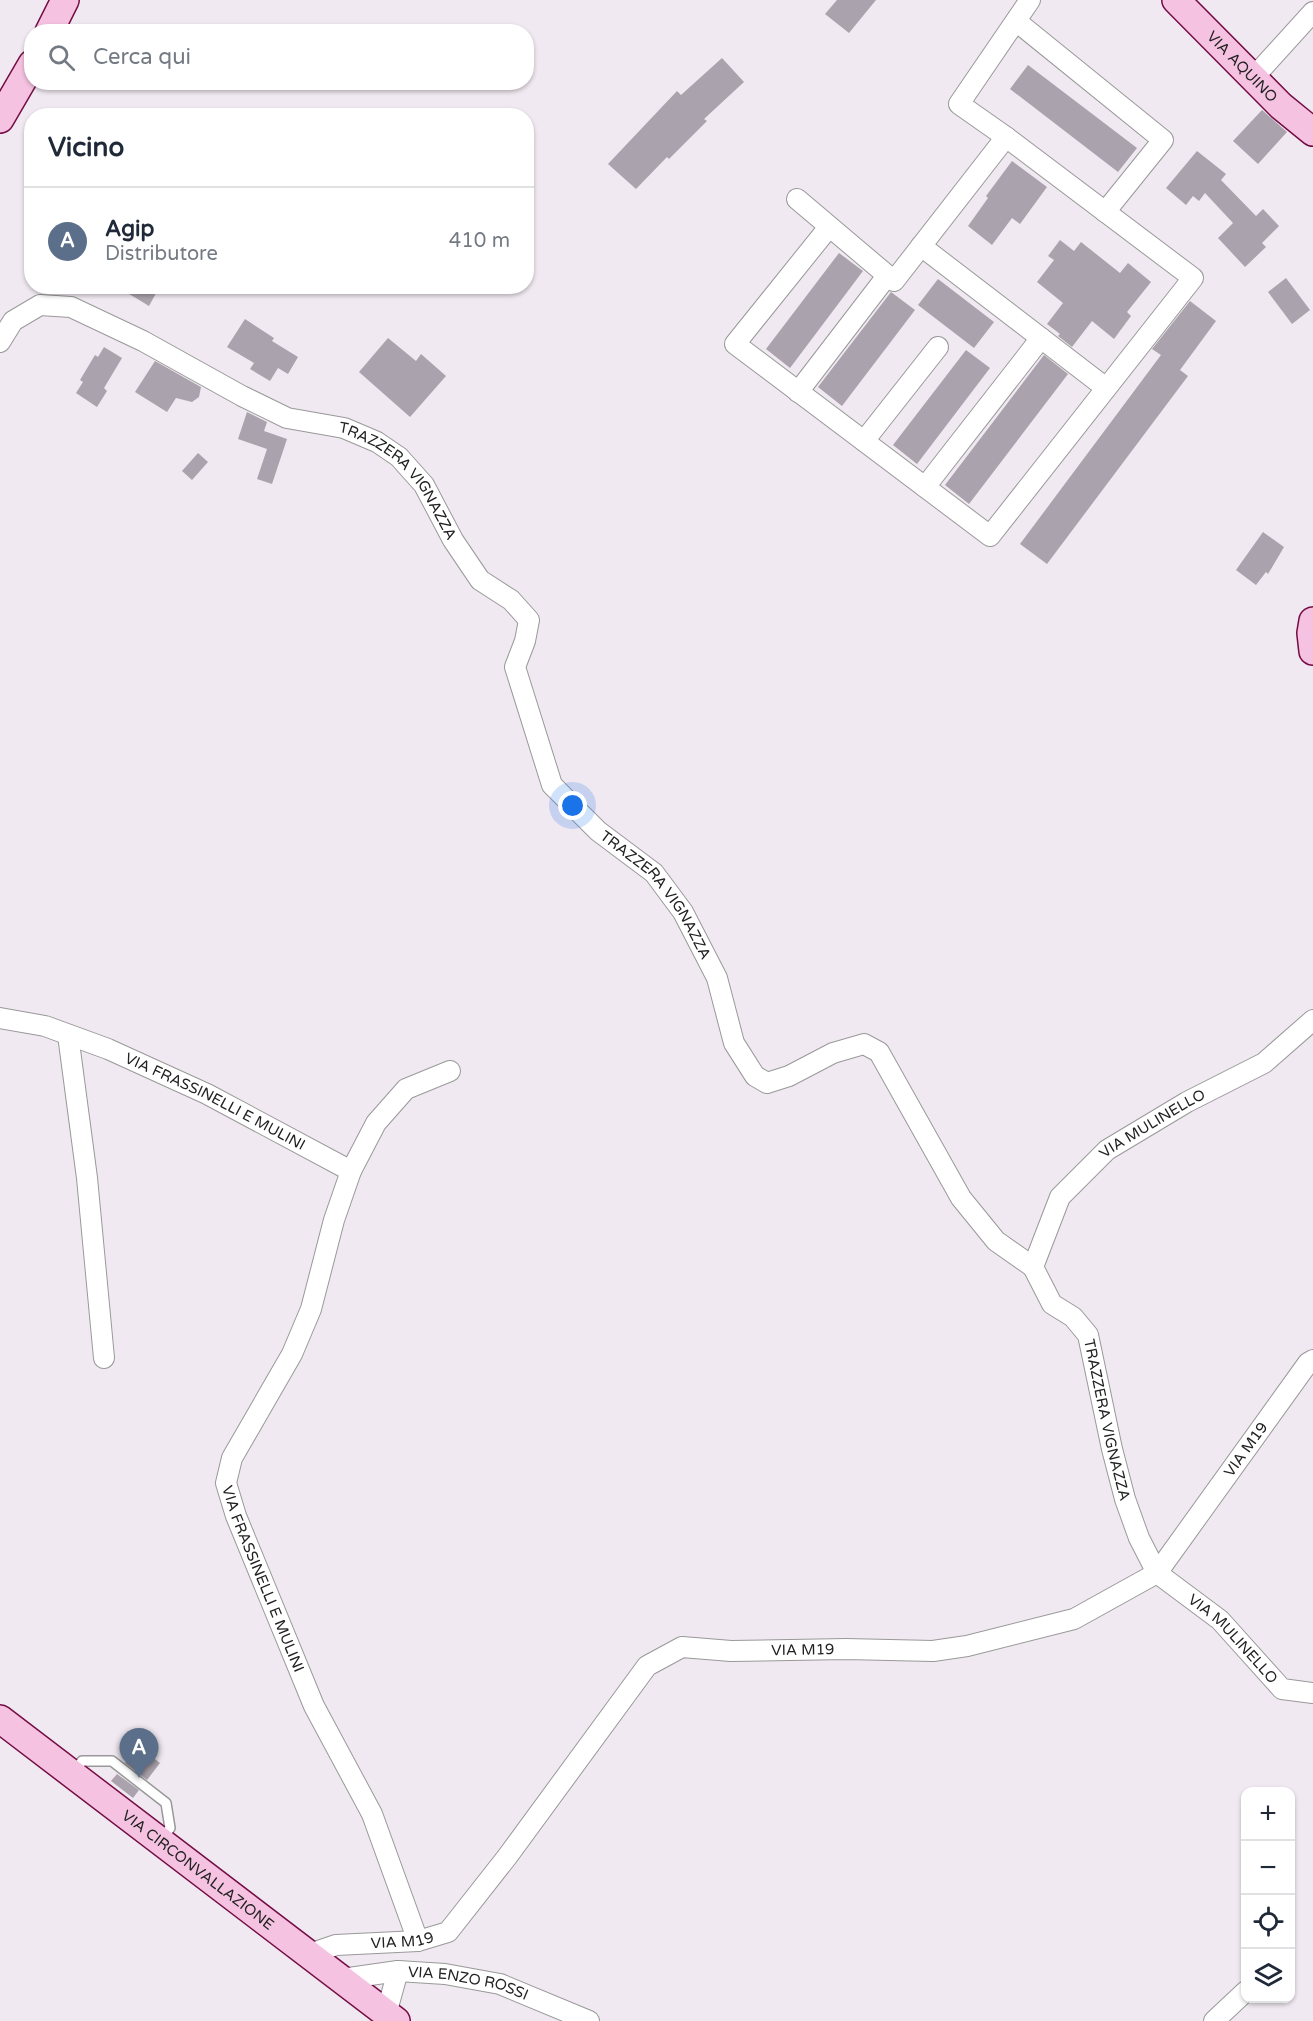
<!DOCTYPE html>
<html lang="it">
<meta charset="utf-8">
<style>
:root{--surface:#fff;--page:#f2f2f3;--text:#1f2937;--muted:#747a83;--line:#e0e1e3;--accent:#4f0ec5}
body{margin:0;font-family:"Varela Round",sans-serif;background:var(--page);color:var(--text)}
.controls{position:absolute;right:18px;bottom:18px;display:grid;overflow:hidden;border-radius:12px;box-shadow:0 2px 4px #0004}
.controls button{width:54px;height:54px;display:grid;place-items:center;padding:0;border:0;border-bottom:2px solid var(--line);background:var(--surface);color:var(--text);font:30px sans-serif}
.you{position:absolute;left:573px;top:806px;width:21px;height:21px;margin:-15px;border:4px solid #fff;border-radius:50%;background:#1a73e8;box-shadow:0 0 0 9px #1a73e833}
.badge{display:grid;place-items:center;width:39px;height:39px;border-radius:50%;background:var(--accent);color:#fff;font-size:20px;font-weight:700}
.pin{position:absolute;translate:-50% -50px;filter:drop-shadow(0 2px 3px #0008)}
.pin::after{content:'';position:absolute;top:32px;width:21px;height:18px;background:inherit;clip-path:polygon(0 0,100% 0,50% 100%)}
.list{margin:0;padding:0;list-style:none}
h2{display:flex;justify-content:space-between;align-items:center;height:78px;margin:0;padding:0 24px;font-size:26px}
h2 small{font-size:20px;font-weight:400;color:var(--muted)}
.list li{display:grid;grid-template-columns:39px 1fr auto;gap:18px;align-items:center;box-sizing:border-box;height:108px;padding:0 24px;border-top:2px solid var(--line)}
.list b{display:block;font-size:22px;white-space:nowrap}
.list p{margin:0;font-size:20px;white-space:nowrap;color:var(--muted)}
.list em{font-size:20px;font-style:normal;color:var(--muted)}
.icon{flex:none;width:33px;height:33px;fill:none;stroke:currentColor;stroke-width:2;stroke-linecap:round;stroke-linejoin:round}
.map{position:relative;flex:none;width:1313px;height:2021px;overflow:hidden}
.search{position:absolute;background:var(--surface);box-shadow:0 2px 4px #0004;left:24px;top:24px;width:510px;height:66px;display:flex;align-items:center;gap:15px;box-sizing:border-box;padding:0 21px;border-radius:24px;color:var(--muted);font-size:22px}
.panel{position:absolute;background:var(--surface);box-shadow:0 2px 4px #0004;left:24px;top:108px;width:510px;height:186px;border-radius:24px}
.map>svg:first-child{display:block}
</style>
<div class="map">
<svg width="1313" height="2021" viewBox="0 0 1313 2021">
<rect width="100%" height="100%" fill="#f1e9f1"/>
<!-- building -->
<path fill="#aaa2ac" d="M837,0H876L849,33L825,14Z
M722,58L744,82L704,119L707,121L669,159L667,157L636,189L608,164L677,91L681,95Z
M1028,65L1137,148L1118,172L1010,89Z
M1262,110L1287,132L1258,164L1233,141Z
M1197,151L1226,174L1221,180L1256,216L1263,209L1279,226L1262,243L1266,247L1245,267L1218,238L1233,223L1205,193L1199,201L1193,196L1186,205L1166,188Z
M1012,161L1047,187L1020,224L1012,218L992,245L968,226L988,198L986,196Z
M1060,240L1074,251L1081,242L1120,273L1128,263L1151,282L1127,312L1131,316L1114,339L1092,321L1072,347L1058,336L1060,334L1047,324L1063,303L1037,282L1054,260L1048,256Z
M839,253L863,271L790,368L766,349Z
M1286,278L1310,310L1292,324L1268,292Z
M938,279L994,322L974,348L918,305Z
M116,286H160L149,306Z
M891,292L915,310L842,406L818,387Z
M1190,301L1216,321L1180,370L1188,376L1047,564L1020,544L1161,355L1152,349Z
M245,319L274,338L272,341L298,357L288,374L278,368L270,381L250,369L254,363L227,347Z
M388,338L416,361L421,354L446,376L410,417L359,372Z
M104,347L122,358L104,388L107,391L97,407L76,393L83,382L80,380L95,355L98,357Z
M966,350L990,368L917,464L893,445Z
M1044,355L1068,374L969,504L945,485Z
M155,361L201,387L199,397L192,402L176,398L167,412L135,392Z
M247,412L267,422L264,431L287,439L272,484L257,479L267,449L238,439Z
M198,453L208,462L192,480L182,471Z
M1263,532L1284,547L1268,574L1266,572L1256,585L1236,570Z
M138,1746L160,1763L147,1780L125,1763Z
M117,1774L139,1790L133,1798L111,1781Z"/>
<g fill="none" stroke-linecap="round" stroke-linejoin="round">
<!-- lane casing -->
<g stroke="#999" stroke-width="12">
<path id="lane" d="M74,1772L82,1761H112L166,1803L170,1828L162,1839"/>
</g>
<!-- street casing -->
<g stroke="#999" stroke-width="22">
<g id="street">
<path d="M1016,21L1163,140L1105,212"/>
<path d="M1253,78L1313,12"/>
<path d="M797,199L894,281L1006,137"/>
<path d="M829,227L735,344L990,536L1193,278L1006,137L959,104L1030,0"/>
<path d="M921,246L1106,388"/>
<path id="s1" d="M0,342L13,321L40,305L71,307L143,341L242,396L287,418L344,428L377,442L399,457L424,485L453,540L480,580L511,600L529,620L525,641L515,667L552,785L598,831L654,873L683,912L717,978L734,1043L755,1076L767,1083L789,1076L833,1053L864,1044L879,1052L961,1198L996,1241L1033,1267L1052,1304L1073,1317L1088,1335L1112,1449L1125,1499L1139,1538L1157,1573L1220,1620L1282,1689L1313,1693"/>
<path d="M798,392L887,276"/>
<path d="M864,441L938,347"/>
<path d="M925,487L1041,338"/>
<path id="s2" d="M0,1018L45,1026L108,1049L207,1094L351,1171L334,1220L311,1309L292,1354L232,1458L226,1483L236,1516L314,1706L372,1814L418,1941"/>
<path d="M68,1035L87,1178L104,1358"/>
<path d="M351,1171L376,1123L406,1089L450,1071"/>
<path id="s3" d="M1033,1267L1060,1197L1107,1150L1187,1102L1264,1063L1313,1020"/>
<path id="s4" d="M310,1954L336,1945L418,1941L448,1932L507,1857L647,1666L682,1647L731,1651L846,1649L933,1651L967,1646L1074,1619L1157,1573L1308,1363L1313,1360"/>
<path id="s5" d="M342,1979L398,1971L445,1974L500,1984L589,2021"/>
<path d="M386,2014L398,1971"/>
<path d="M1214,2021L1246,1991"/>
</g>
</g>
<!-- secondary casing -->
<g stroke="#740d44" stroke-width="30">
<g id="secondary">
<path id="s6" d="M1176,0L1281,106L1313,132"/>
<path d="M49,32L65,0"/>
<path d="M0,119L32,64"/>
<path d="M1313,621L1311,633L1313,651"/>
<path id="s7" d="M0,1719L396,2021"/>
</g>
</g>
<!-- lane -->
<use href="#lane" stroke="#fff" stroke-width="9"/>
<!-- street -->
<use href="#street" stroke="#fff" stroke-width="20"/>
<!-- secondary -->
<use href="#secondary" stroke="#f6c2e1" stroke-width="27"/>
</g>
<g text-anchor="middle" stroke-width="5" stroke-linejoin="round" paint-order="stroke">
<!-- street labels -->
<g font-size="15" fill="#222" stroke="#fff">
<text dy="5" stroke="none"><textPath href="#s6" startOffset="94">VIA AQUINO</textPath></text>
<text dy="5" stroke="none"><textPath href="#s1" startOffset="466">TRAZZERA VIGNAZZA</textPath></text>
<text dy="5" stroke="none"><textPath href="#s1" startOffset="988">TRAZZERA VIGNAZZA</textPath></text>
<text dy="5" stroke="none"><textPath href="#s2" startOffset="232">VIA FRASSINELLI E MULINI</textPath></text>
<text dy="5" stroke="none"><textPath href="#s3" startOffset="194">VIA MULINELLO</textPath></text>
<text dy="5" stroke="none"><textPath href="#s1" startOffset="1780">TRAZZERA VIGNAZZA</textPath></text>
<text dy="5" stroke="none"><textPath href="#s4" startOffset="1156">VIA M19</textPath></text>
<text dy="5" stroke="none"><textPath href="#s2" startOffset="826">VIA FRASSINELLI E MULINI</textPath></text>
<text dy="5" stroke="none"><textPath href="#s1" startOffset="2043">VIA MULINELLO</textPath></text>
<text dy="5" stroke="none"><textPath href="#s4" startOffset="634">VIA M19</textPath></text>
<text dy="5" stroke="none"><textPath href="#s7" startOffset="249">VIA CIRCONVALLAZIONE</textPath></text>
<text dy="5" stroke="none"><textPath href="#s4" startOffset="94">VIA M19</textPath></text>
<text dy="5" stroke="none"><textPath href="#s5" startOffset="128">VIA ENZO ROSSI</textPath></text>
</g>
</g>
</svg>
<div class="controls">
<button>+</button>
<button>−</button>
<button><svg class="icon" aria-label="locate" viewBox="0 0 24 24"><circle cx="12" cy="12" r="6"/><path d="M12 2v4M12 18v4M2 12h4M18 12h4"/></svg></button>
<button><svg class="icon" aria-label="layers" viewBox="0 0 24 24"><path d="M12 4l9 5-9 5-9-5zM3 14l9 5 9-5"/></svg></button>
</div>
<div class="you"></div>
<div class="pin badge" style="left:139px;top:1778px;background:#5c6f8a">A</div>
<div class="search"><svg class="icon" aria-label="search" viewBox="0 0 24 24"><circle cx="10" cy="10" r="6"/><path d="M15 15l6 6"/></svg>Cerca qui</div>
<section class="panel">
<h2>Vicino<small></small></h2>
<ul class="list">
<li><span class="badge" style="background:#5c6f8a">A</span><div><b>Agip</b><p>Distributore</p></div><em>410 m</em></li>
</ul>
</section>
</div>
